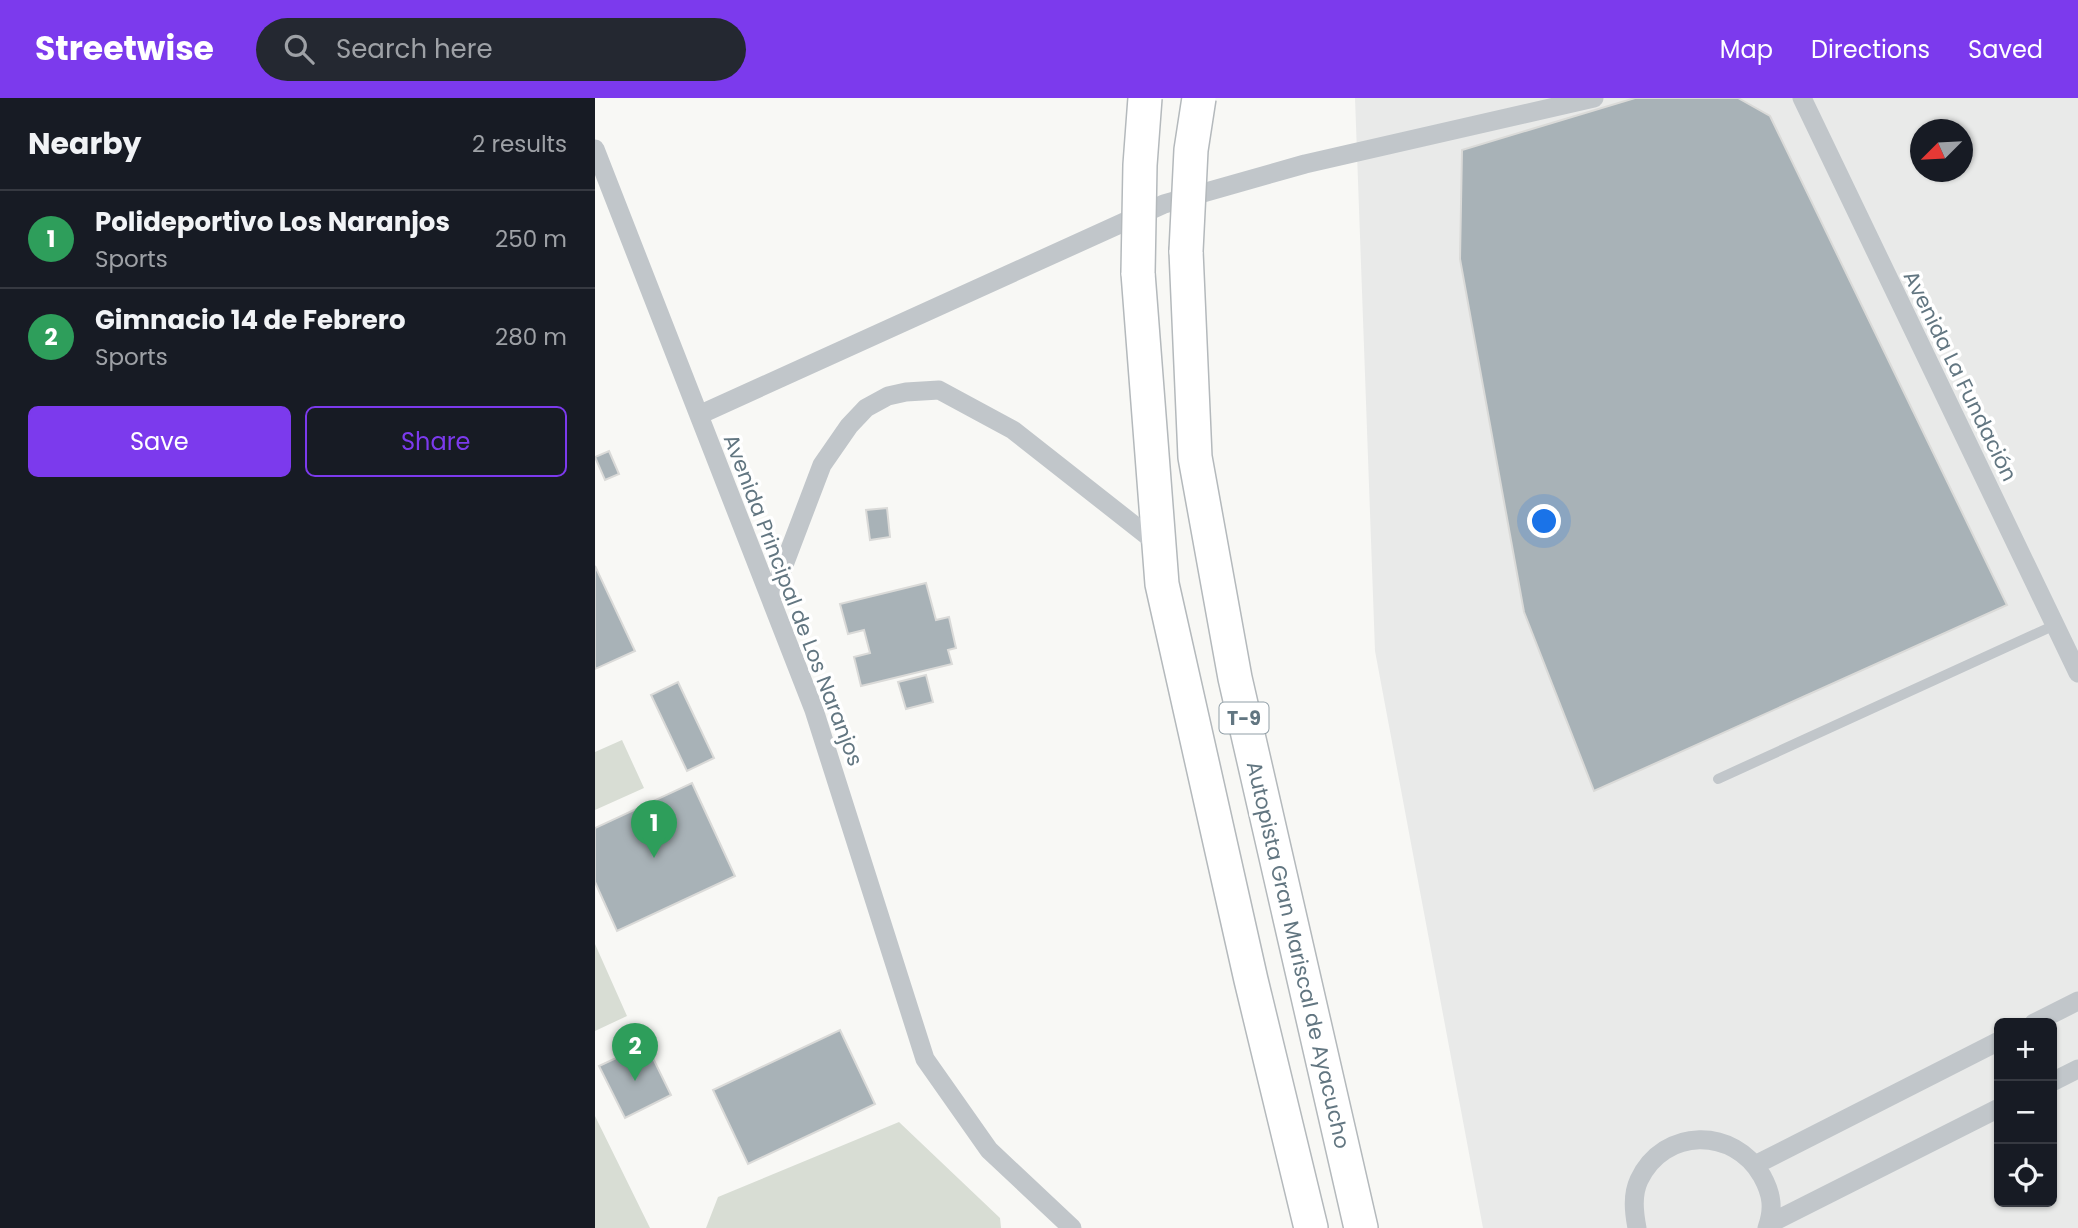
<!DOCTYPE html>
<meta charset="utf-8">
<style>
:root{--surface:#171b24;--page:#242831;--text:#f1f3f6;--muted:#9ea1a6;--line:#363941;--accent:#7c3aed}
body{margin:0;font-family:Poppins,sans-serif;background:var(--page);color:var(--text)}
.controls{position:absolute;right:21px;bottom:21px;display:grid;overflow:hidden;border-radius:10px;box-shadow:0 2px 5px #0004}
.controls button{width:63px;height:63px;display:grid;place-items:center;padding:0;border:0;border-bottom:2px solid var(--line);background:var(--surface);color:var(--text);font:35px sans-serif}
.compass{position:absolute;left:1315px;top:21px;width:63px;height:63px;border-radius:50%;background:var(--surface);box-shadow:0 2px 5px #0004;rotate:246deg}
.you{position:absolute;left:950px;top:424px;width:24px;height:24px;margin:-18px;border:5px solid #fff;border-radius:50%;background:#1a73e8;box-shadow:0 0 0 10px #1a73e833}
.badge{display:grid;place-items:center;width:46px;height:46px;border-radius:50%;background:var(--accent);color:#fff;font-size:23px;font-weight:700}
.pin{position:absolute;translate:-50% -58px;filter:drop-shadow(0 2px 4px #0008)}
.pin::after{content:'';position:absolute;top:37px;width:24px;height:21px;background:inherit;clip-path:polygon(0 0,100% 0,50% 100%)}
.list{margin:0;padding:0;list-style:none}
h2{display:flex;justify-content:space-between;align-items:center;height:91px;margin:0;padding:0 28px;font-size:30px}
h2 small{font-size:23px;font-weight:400;color:var(--muted)}
.list li{display:grid;grid-template-columns:46px 1fr auto;gap:21px;align-items:center;box-sizing:border-box;height:98px;padding:0 28px;border-top:2px solid var(--line)}
.list b{display:block;font-size:26px;white-space:nowrap}
.list p{margin:0;font-size:23px;white-space:nowrap;color:var(--muted)}
.list em{font-size:23px;font-style:normal;color:var(--muted)}
.actions{display:flex;gap:14px;padding:21px 28px}
.actions a{flex:1;padding:16px 0;border:2px solid var(--accent);border-radius:10px;text-align:center;font-size:24px;color:var(--accent)}
.actions .main{background:var(--accent);color:#fff}
.icon{flex:none;width:38px;height:38px;fill:none;stroke:currentColor;stroke-width:2;stroke-linecap:round;stroke-linejoin:round}
.map{position:relative;flex:none;width:1483px;height:1130px;overflow:hidden}
header{display:flex;align-items:center;gap:42px;box-sizing:border-box;height:98px;padding:0 35px;background:var(--accent);color:#fff}
header strong{font-size:33px}
nav{display:flex;gap:38px;margin-inline-start:auto;font-size:24px}
.search{width:490px;height:63px;background:var(--page);display:flex;align-items:center;gap:18px;box-sizing:border-box;padding:0 24px;border-radius:38px;color:var(--muted);font-size:26px}
main{display:flex}
aside{flex:1;background:var(--surface)}
.map>svg:first-child{display:block}
</style>
<header>
<strong>Streetwise</strong>
<div class="search"><svg class="icon" aria-label="search" viewBox="0 0 24 24"><circle cx="10" cy="10" r="6"/><path d="M15 15l6 6"/></svg>Search here</div>
<nav><a>Map</a><a>Directions</a><a>Saved</a></nav>
</header>
<main>
<aside>
<h2>Nearby<small>2 results</small></h2>
<ul class="list">
<li><span class="badge" style="background:#2e9e5b">1</span><div><b>Polideportivo Los Naranjos</b><p>Sports</p></div><em>250 m</em></li>
<li><span class="badge" style="background:#2e9e5b">2</span><div><b>Gimnacio 14 de Febrero</b><p>Sports</p></div><em>280 m</em></li>
</ul>
<div class="actions"><a class="main">Save</a><a>Share</a></div>
</aside>
<div class="map">
<svg width="1483" height="1130" viewBox="0 0 1483 1130">
<rect width="100%" height="100%" fill="#f8f8f5"/>
<!-- built -->
<path fill="#e9eae9" fill-rule="evenodd" d="M760,0H1483V1130H888L780,553ZM1325,32H1367V74H1325ZM1404,925H1457V1104H1404Z"/>
<!-- green -->
<path fill="#d8ddd4" d="M27,642L49,690L0,712V654Z
M0,846L32,918L0,933Z
M0,1018L55,1130H0Z
M304,1024L405,1120L406,1130H111L123,1099Z"/>
<!-- building -->
<path fill="#a8b2b7" stroke="#dadad8" stroke-width="2" d="M1040,0H1143L1175,18L1412,507L999,693L929,514L865,161L867,52Z
M14,353L24,376L10,382L0,359Z
M292,410L295,439L275,442L271,412Z
M0,468L40,553L0,571Z
M331,485L341,522L354,519L361,550L353,552L357,566L266,588L259,559L275,555L269,532L253,536L245,506Z
M331,577L338,604L311,611L303,584Z
M83,584L119,660L92,673L56,597Z
M97,685L140,778L22,833L0,784V730Z
M245,932L280,1006L153,1066L118,992Z
M51,946L76,997L30,1020L4,968Z"/>
<g fill="none" stroke-linecap="round" stroke-linejoin="round">
<!-- trunk casing -->
<g stroke="#b4b9bc" stroke-width="36">
<path id="trunk" d="M591,153L600,359L640,580L766,1130
M543,175L567,486L656,882L716,1130"/>
</g>
<!-- service -->
<path stroke="#c1c6ca" stroke-width="10" d="M1123,681L1460,527"/>
<!-- minor -->
<path stroke="#c1c6ca" stroke-width="19" d="M1207,0L1483,575
M0,51L219,612L330,961L394,1052L477,1130
M104,317L569,106L710,66L999,0
M176,501L227,367L254,328L271,310L293,298L311,294L344,292L418,332L563,446
M1439,925L1483,903
M1457,984L1483,971
M1160,1067L1404,943
M1174,1126L1404,1010
M1042,1130C1039,1114 1037,1097 1044,1082C1069,1029 1139,1029 1167,1078C1177,1096 1179,1111 1172,1130"/>
<!-- trunk -->
<use href="#trunk" stroke="#fff" stroke-width="33"/>
<!-- trunk-bridge casing -->
<g stroke="#b4b9bc" stroke-width="36" stroke-linecap="butt">
<path id="trunk-bridge" d="M591,153L596,52L604,0
M543,175L545,67L550,0"/>
</g>
<!-- trunk-bridge -->
<use href="#trunk-bridge" stroke="#fff" stroke-width="33"/>
</g>
<g text-anchor="middle" stroke-width="7" stroke-linejoin="round" paint-order="stroke">
<!-- shield labels -->
<rect fill="#fff" stroke="#919fa7" stroke-width="2" x="624.5" y="604.5" width="49" height="31" rx="5"/>
<g font-size="19" font-weight="bold" fill="#627681">
<text x="649" y="627">T-9</text>
</g>
<!-- street labels -->
<g font-size="21" fill="#627681" stroke="#fff">
<text transform="translate(1365 278) rotate(64)" y="7">Avenida La Fundación</text>
<text transform="translate(198 502) rotate(69)" y="7">Avenida Principal de Los Naranjos</text>
<text transform="translate(703 857) rotate(77)" y="7">Autopista Gran Mariscal de Ayacucho</text>
</g>
</g>
</svg>
<div class="controls">
<button>+</button>
<button>−</button>
<button><svg class="icon" aria-label="locate" viewBox="0 0 24 24"><circle cx="12" cy="12" r="6"/><path d="M12 2v4M12 18v4M2 12h4M18 12h4"/></svg></button>
</div>
<svg class="compass" viewBox="-18 -18 36 36"><path d="M0-13l5 13h-10z" fill="#e53935"/><path d="M0 13l5-13h-10z" fill="#9ea1a6"/></svg>
<div class="you"></div>
<div class="pin badge" style="left:59px;top:760px;background:#2e9e5b">1</div>
<div class="pin badge" style="left:40px;top:983px;background:#2e9e5b">2</div>
</div>
</main>
